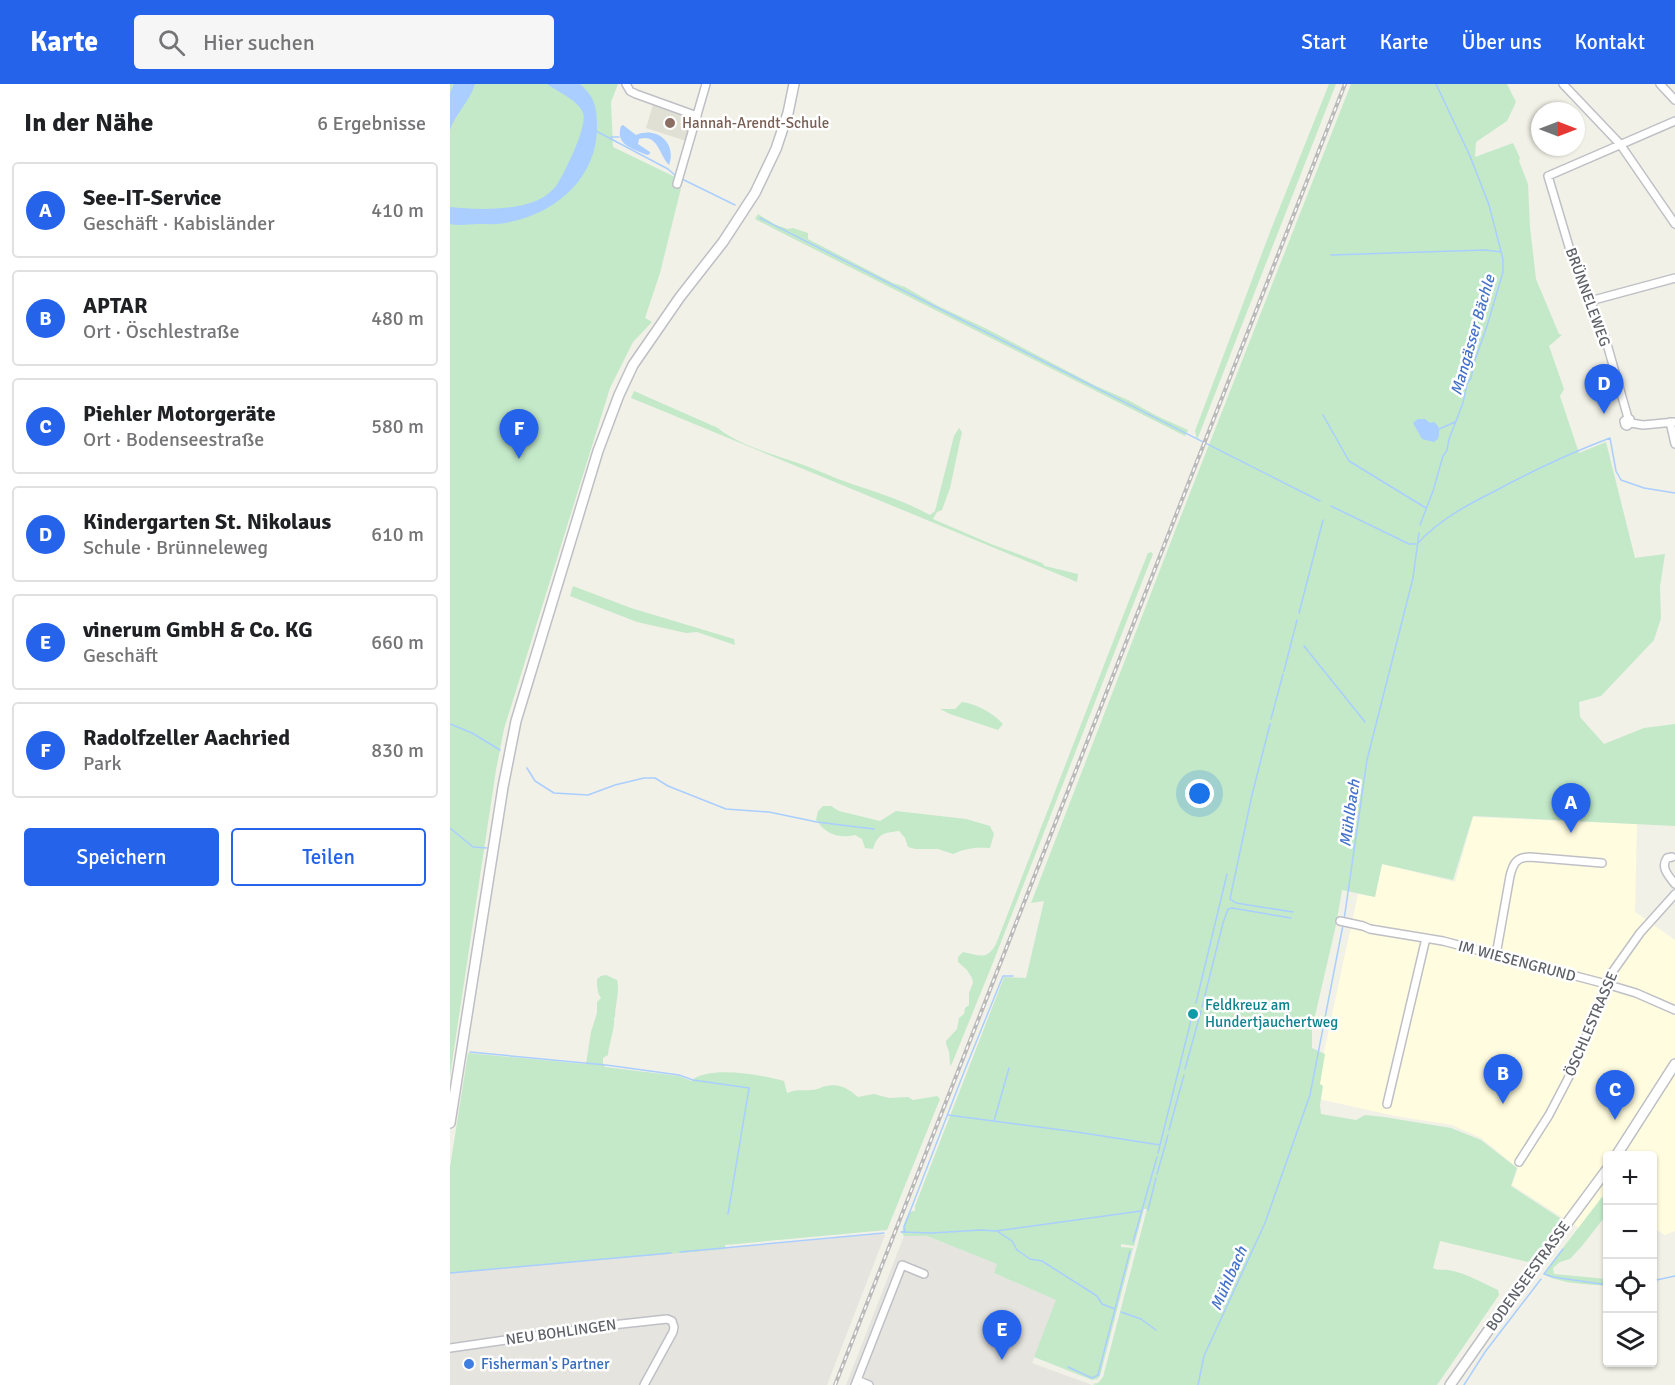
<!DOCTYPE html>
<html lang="de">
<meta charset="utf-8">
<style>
:root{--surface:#fff;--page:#f6f6f6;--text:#202124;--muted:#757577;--line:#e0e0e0;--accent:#2563eb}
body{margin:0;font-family:Signika,sans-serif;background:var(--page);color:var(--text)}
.controls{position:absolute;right:18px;bottom:18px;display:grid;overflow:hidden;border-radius:6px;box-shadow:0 2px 4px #0004}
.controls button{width:54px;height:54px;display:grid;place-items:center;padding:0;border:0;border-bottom:2px solid var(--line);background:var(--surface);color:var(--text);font:30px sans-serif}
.compass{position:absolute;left:1081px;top:18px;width:54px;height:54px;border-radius:50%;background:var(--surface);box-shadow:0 2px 4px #0004;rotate:90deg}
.you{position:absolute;left:750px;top:710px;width:21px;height:21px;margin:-15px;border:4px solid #fff;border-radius:50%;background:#1a73e8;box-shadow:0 0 0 9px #1a73e833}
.badge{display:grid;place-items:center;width:39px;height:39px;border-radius:50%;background:var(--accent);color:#fff;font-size:20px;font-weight:700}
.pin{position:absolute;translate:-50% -50px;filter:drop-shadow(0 2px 3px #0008)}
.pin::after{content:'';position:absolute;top:32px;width:21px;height:18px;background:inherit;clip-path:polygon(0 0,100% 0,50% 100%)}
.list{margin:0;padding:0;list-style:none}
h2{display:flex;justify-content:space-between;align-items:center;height:78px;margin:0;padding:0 24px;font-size:26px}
h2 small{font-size:20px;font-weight:400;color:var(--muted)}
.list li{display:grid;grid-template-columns:39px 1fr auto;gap:18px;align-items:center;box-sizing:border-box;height:96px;margin:0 12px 12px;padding:0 12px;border:2px solid var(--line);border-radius:6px}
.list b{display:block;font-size:22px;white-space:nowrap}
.list p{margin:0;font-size:20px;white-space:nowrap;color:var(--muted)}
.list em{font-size:20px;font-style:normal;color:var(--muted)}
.actions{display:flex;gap:12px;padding:18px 24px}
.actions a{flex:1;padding:14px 0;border:2px solid var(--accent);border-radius:6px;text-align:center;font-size:21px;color:var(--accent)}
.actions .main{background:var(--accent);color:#fff}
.icon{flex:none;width:33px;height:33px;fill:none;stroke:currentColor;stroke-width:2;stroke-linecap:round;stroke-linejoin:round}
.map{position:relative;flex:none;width:1225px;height:1301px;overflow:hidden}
header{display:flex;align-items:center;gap:36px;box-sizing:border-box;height:84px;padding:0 30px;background:var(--accent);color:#fff}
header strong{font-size:28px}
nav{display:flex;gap:33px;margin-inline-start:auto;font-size:21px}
.search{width:420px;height:54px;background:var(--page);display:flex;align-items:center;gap:15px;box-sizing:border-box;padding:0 21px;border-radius:6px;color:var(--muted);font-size:22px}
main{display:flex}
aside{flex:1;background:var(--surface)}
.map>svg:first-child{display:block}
</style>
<header>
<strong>Karte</strong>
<div class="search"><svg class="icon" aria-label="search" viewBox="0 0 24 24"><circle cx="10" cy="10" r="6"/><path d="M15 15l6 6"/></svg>Hier suchen</div>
<nav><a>Start</a><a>Karte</a><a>Über uns</a><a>Kontakt</a></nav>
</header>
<main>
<aside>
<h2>In der Nähe<small>6 Ergebnisse</small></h2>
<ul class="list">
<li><span class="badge">A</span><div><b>See-IT-Service</b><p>Geschäft · Kabisländer</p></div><em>410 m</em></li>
<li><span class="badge">B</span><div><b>APTAR</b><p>Ort · Öschlestraße</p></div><em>480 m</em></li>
<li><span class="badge">C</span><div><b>Piehler Motorgeräte</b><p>Ort · Bodenseestraße</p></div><em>580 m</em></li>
<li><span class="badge">D</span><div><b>Kindergarten St. Nikolaus</b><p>Schule · Brünneleweg</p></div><em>610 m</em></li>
<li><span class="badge">E</span><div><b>vinerum GmbH &amp; Co. KG</b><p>Geschäft</p></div><em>660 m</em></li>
<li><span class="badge">F</span><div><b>Radolfzeller Aachried</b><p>Park</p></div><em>830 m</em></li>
</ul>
<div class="actions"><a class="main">Speichern</a><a>Teilen</a></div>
</aside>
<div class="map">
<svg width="1225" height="1301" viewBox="0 0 1225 1301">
<rect width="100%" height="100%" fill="#f1f1e7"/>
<!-- commercial -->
<path fill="#fffcdf" d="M1023,733L1187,740L1185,828L1225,856V1147L1215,1151L1203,1144L1202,1072H1158L1157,1119L1132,1146L1062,1101L1068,1084L1031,1054L1002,1041L945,1032L864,1014L908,810L925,813L932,780L1005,798Z"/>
<!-- industrial -->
<path fill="#e5e4df" d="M431,1150L435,1151L377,1301H0V1189Z
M454,1152H477L548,1180L544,1189L607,1216L582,1279L642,1301H396Z"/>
<!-- education -->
<path fill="#e1e0d5" d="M203,21L243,35L236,57L196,44Z"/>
<!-- green -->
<path fill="#c3e9c9" d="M0,0H168L161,18L163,63L225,93L223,101L231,104L210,189L195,234L202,238L183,258L160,304L54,645L46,686L0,992Z
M879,0H886L747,356L745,347L820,148Z
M901,0H1057L1066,18L1057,37L1026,58L1025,73L1063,59L1070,74L1069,77L1078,100L1080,143L1086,195L1109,250L1112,251L1099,262L1114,305L1110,312L1129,369L1156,358L1185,474L1215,470L1210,503L1211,534L1204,556L1151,612L1129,618L1130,633L1154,660L1194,644L1225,640V742L1023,732L1003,796L932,780L925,813L892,806L886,841L862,945V964L875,970L870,1000L873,1002L870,1021L871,1030L906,1036L915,1031L934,1033L1001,1044L1031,1056L1067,1084L1061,1102L1113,1136L1082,1179L990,1157L983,1184C989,1187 991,1185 997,1186C1012,1187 1035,1200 1048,1206L1049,1211L987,1301H646L642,1300L648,1299L653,1293L697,1125H694L684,1162L671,1160V1163L683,1164L650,1292L647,1295L642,1296L584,1273L606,1216L544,1189L547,1180L477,1152H454L452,1149C453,1142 456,1132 462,1127H465V1122L554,893L576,894L594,817L581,819L725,447Z
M308,130L326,141L338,145L343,144L358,149V155L443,199L455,203L488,222L535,244L646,302L678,316L707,332L738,346L735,352L338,152L305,135Z
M184,307L268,344C286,360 325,371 348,379C365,385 382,393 399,399C426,408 455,417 480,431L485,427L504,352L509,344L512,348L500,404L492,426L487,428L483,435L541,460L592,479L595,482L628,490L627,498L196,320L181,314Z
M701,468L703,470L542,881L501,982C499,978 500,973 499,968C498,963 496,962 496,957L507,945L509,934L514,930L515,924L519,921V909L523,899L522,894L517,886L508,878V873L513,868C529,871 537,877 546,860L678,519L698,469Z
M123,502L181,524L284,555L285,561L247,548L236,549L187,538L120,512Z
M512,618C527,620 543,629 553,640L548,646L500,630L490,625H505Z
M373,722H381L389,727L430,737L446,727L516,735L540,742L544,750L540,764C526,763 516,764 503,770L488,765H465L458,763L455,754L449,747C434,749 428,749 423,765L415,764L412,755L405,751C388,755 376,750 366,736L368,727Z
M156,891L167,896C170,909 165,920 165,933L164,934C165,946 159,958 158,971L153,974V979L155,983L229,992L241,997C259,981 312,991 334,997L337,1009C346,1005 353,1007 362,1006C367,1006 371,1003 376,1002C390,999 399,1005 408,1013L424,1010L439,1014L458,1013L463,1016L487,1012L490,1015L437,1146L275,1161L276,1165L0,1189V1083L18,969L136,980L141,948L147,929V918L151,914C147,908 147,902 147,895L151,892Z
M1152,1113L1157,1117V1130L1132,1162L1120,1175L1110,1178L1103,1184L1104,1190L1157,1195V1202C1137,1200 1111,1200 1093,1190Z"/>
<!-- water -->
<path fill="#aaceff" d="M4,0H25C20,17 6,29 0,46V9Z
M97,0H130C146,14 147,25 147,45C146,95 105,129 60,138C50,141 38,140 28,140C18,140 9,142 0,140V123C25,126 69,127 92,114C97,111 102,107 106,102C114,90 138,42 133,29C128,16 108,8 97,0Z
M173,41L186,51C207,42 227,59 219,81C209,71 208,49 189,55L188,60L200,68V70L197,71C182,64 165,61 171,42Z
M968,335H975L980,339L984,338C990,342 990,348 988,355L984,358L972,355L963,339Z"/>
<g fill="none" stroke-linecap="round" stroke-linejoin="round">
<!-- stream -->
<path stroke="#aaceff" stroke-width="1.5" d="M146,47L218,85L227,93
M161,53H169
M232,95L285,121
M310,134L870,417
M881,171L1035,166L1051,168
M873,331L899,377L976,424
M989,345L1005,338
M881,422L959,460H966
M970,441L983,407L993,372L997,366L999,355L1013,319L1017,300L1021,294L1025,276L1037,242L1053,188V175L1039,121L1020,72L986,0
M968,459C989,436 1017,421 1045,407C1082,387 1120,369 1160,354L1166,387L1171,396L1194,404L1225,409
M849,529L873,436
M854,562L915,638
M834,587L847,536
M821,635L833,590
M0,640L22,649L50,666
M820,640L802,711L780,815L786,819L843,828
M77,684L85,697L104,709L138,711L165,701L194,694H205L218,702L276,725L319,728L367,738L424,745
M0,744L23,763L37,764
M894,836L917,676L963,494L969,449
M746,919L777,790
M752,923L773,839L778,825L782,824L841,834
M20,968L156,981L229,991L243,996L299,1004L278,1130
M735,985L751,927
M498,1031L627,1048L710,1061
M544,1037L559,984
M719,1046L734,991
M708,1069L742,932
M707,1090L718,1051
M698,1126L706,1094
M547,1147L562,1157L567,1166L580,1175L592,1177L647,1212L652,1220L665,1225
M451,1148L482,1149L531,1146L546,1147L691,1127
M453,1148L455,1147L454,1143L514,988L553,892H563
M683,1158L707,1073
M1113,1165L1094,1190L1103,1193L1158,1201
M230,1168L434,1149
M0,1189L221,1169
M1202,1197L1225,1192
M671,1228L691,1235L706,1246
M618,1283L642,1294L648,1291L680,1167
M748,1301L754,1272L815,1139L860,1011L893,841
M1014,1301L1035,1268L1091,1195"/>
<!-- street casing -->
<g stroke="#bfc0c6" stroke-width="10">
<path id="street" d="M176,0L180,7L186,10L247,32
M1113,0L1170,60L1225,140
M1210,0L1225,16
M227,100L256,0
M1140,217L1225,194
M1178,334L1155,253L1120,166L1098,92L1225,37
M1220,338L1225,360
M1181,339L1180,335L1178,334L1174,337L1175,341L1177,342L1181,339L1193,341L1225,338
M1222,773L1217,774C1210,784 1219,792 1225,800
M890,837L913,842L920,845L993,857L1156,900L1186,909L1225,926
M1046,871L1060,792C1063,780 1066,773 1080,773L1152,779
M937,1020L976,854
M1069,1078L1099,1031L1123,985L1161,890L1190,849L1225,810
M0,1264L153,1242L217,1235L222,1237L224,1243L223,1248L194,1301
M407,1296L452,1181L474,1190
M405,1301L407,1296L419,1301"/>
</g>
<!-- secondary casing -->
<g stroke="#bdbfc5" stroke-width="12">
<path id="secondary" d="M0,1039L53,703L66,637L148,367L169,311L183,281L230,213L273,158L305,109L326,65L338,29L344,0
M1166,1072L1225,980
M1000,1301L1052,1227L1158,1084"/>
</g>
<!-- street -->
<use href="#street" stroke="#fff" stroke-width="7"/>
<!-- secondary -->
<use href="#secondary" stroke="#fff" stroke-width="9"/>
<!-- rail casing -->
<g stroke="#bababb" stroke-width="4">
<path id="rail" d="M385,1301L895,0"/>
</g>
<!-- rail -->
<use href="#rail" stroke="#fff" stroke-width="1.5" stroke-dasharray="4.5" stroke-linecap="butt"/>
</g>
<!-- markers -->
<circle fill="#8d6e63" stroke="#fff" stroke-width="2" cx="220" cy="39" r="6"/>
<circle fill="#0f9aa8" stroke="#fff" stroke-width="2" cx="743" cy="930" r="6"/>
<circle fill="#3f7fe0" stroke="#fff" stroke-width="2" cx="19" cy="1280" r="6"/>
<g text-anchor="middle" stroke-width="5" stroke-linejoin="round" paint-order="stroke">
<!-- education labels -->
<g font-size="15" fill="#785e54" stroke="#fff" text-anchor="start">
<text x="232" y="44">Hannah-Arendt-Schule</text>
</g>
<!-- street labels -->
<g font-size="15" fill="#5f6168" stroke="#fff">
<text transform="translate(1138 213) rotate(70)" y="5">BRÜNNELEWEG</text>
<text transform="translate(1067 877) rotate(15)" y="5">IM WIESENGRUND</text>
<text transform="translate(1141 940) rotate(-67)" y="5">ÖSCHLESTRASSE</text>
<text transform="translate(1078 1192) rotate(-54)" y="5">BODENSEESTRASSE</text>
<text transform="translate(111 1248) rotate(-8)" y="5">NEU BOHLINGEN</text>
</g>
<!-- culture labels -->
<g font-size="15" fill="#0d838f" stroke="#fff" text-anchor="start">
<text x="755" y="926">Feldkreuz am<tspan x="755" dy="17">Hundertjauchertweg</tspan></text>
</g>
<!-- shop labels -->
<g font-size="15" fill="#366cbe" stroke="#fff" text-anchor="start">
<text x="31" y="1285">Fisherman's Partner</text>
</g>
<!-- water labels -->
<g font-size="16" font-style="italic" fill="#4572ca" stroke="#fff">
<text transform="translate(1022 251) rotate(-74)" y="6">Mangässer Bächle</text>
<text transform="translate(899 729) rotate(-82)" y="6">Mühlbach</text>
<text transform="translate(778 1194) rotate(-66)" y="6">Mühlbach</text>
</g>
</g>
</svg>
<div class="controls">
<button>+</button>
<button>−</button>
<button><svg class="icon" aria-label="locate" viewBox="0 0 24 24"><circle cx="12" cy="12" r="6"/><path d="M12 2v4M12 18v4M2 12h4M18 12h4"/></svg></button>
<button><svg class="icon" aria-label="layers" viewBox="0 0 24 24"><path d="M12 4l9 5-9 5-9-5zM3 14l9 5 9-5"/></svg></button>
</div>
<svg class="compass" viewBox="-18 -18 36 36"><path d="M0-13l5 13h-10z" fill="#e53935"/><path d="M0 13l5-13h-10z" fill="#757577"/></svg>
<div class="you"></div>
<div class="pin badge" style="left:1121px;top:749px">A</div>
<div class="pin badge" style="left:1053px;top:1020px">B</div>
<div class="pin badge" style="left:1165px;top:1036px">C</div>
<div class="pin badge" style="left:1154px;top:330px">D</div>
<div class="pin badge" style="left:552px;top:1276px">E</div>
<div class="pin badge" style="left:69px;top:375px">F</div>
</div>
</main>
